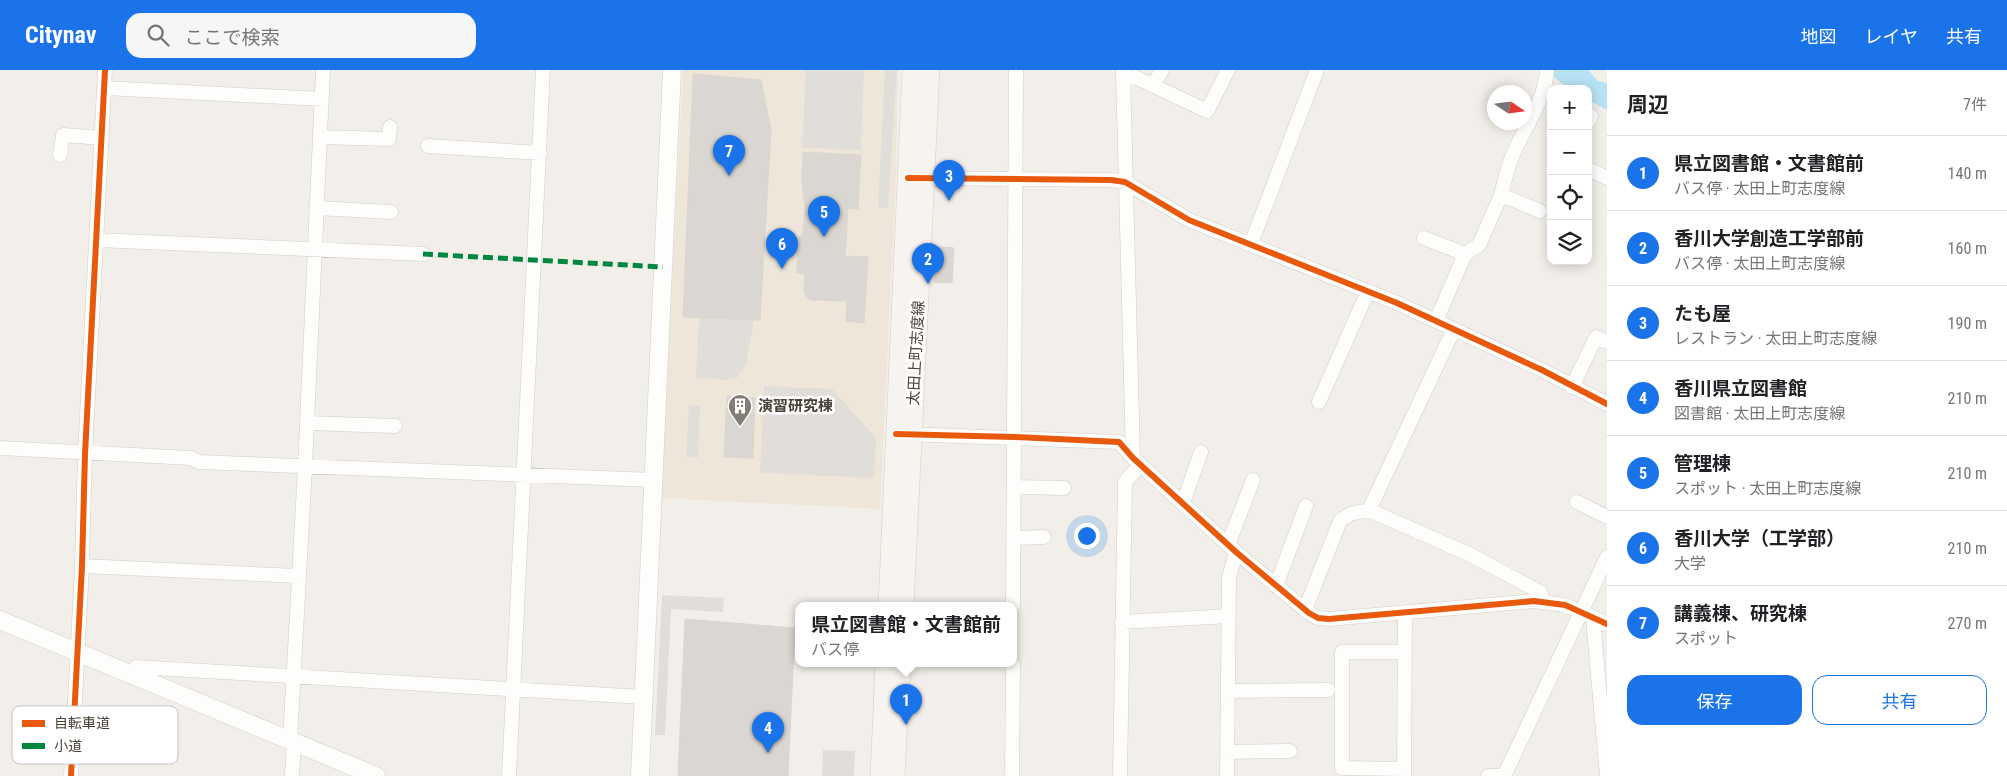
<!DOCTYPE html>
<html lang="ja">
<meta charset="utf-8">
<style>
:root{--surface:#fff;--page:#f6f6f6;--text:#202124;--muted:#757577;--line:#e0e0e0;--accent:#1a73e8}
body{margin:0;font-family:"Roboto Condensed","Noto Sans JP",sans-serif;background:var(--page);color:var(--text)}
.controls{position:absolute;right:15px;top:15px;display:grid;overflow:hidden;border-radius:10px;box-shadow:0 2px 12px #0003}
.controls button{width:45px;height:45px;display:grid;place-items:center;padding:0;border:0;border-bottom:1px solid var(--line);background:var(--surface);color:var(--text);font:25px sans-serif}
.compass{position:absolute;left:1487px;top:15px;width:45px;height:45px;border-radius:50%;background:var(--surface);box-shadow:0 2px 12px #0003;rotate:103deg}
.you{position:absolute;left:1086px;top:465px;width:18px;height:18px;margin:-12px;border:4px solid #fff;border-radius:50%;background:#1a73e8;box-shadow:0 0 0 8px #1a73e833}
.badge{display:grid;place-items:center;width:32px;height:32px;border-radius:50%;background:var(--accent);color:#fff;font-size:16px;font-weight:700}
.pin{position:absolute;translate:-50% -41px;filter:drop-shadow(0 1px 2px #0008)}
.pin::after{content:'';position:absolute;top:26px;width:18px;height:15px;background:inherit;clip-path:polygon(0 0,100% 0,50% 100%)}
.popup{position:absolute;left:795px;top:532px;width:222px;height:65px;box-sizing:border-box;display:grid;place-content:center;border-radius:10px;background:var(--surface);filter:drop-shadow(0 1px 4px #0005);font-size:16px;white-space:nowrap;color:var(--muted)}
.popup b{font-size:19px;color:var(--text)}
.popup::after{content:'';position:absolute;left:50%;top:100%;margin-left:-10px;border:10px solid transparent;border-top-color:var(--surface)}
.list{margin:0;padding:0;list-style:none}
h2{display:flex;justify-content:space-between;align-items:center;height:65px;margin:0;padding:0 20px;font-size:21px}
h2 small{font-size:16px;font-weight:400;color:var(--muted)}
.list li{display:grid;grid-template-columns:32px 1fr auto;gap:15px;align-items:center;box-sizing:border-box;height:75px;padding:0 20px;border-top:1px solid var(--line)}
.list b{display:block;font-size:19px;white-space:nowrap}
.list p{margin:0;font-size:16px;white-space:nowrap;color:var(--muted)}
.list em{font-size:16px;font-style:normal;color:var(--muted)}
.actions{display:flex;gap:10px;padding:15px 20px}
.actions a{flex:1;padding:11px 0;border:1px solid var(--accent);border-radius:15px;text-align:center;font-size:18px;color:var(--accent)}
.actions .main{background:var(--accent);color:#fff}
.icon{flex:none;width:28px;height:28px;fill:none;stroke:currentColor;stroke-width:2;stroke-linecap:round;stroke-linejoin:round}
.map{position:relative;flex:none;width:1607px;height:706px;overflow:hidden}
header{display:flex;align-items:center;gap:30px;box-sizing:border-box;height:70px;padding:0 25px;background:var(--accent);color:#fff}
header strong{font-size:24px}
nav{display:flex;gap:28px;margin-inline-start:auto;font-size:18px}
.search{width:350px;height:45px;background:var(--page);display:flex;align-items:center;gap:12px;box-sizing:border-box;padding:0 18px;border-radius:15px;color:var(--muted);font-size:19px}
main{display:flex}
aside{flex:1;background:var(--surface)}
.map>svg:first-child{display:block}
</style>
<header>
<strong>Citynav</strong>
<div class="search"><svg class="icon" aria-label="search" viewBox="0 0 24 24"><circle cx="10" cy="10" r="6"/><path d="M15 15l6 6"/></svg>ここで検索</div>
<nav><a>地図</a><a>レイヤ</a><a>共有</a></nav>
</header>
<main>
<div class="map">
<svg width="1607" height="706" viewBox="0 0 1607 706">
<rect width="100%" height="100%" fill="#f2efea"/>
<!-- education -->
<path fill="#eee6d9" d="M683,0H898L896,108L880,439L661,428Z"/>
<!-- parking -->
<path fill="#e1deda" d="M806,0H864L861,80L802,78Z
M885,0H897L888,138H878Z
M699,248L754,249L746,295L737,308L726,310L696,308Z
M764,316L832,319L876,368L874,408L760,403Z
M689,335L700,336L698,388L686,387Z
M662,525L724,528L723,542L671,539L665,665H655Z
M823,680L855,681L854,706H822Z"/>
<!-- water -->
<path fill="#b7e1f4" d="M1544,0H1588L1598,11L1607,13V40L1588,30V19H1570Z"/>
<!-- building -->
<path fill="#dad6d1" stroke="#dbd6d0" d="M693,4L761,10L771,60L760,250L683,247Z
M803,82L861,85L858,139L848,138L845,186L868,187L864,253L846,251L847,231L810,230L804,223L805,204L797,203L798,167L802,166L804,153L805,136L802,114Z
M937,177L954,178L952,213L934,212Z
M727,326L755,328L753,388L724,387Z
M685,549L795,558L788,706H678Z"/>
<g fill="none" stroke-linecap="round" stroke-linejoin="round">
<!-- minor casing -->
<g stroke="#d0cdc8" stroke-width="15">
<path id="minor" d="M1123,0L1133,388
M1123,9L1135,7L1207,41L1228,0
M1153,16L1162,0
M105,18L322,29
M1588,52L1591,46
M320,67L389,69L390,57
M428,76L540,83
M60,85L63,65L102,68
M1588,99L1607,108
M917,108L1111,110L1125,112L1189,150L1397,233L1542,300L1607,334
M1501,125C1505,110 1508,94 1515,80C1527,53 1545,30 1547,0
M316,138L391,142
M1424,168L1465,184
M97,170L423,184
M1251,174L1317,0
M1436,251L1465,184L1479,175L1501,125L1540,141
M1454,259L1369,440L1471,485L1540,522L1544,532
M1572,317L1596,267L1607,272
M1319,332L1368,221
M307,353L395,356
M904,364L1119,372L1133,388L1236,482L1309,543L1318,548L1329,549L1534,531L1565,535L1607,554
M0,378L191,388L199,392L653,410
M1014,417L1064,418
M1577,432L1607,447
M1183,433L1201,382
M1014,468L1044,467
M1228,475L1253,410
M82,496L298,506
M1276,516L1306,436
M1013,536L1016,0
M1305,540L1340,451L1350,444L1369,440
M1593,549L1607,706
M1122,552L1229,546
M133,605L136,597L643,627
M1228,621L1328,620
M290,671L305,397L323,0
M1227,682L1290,681
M1404,699L1342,698V582H1405
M71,706L82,496L85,384L105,0
M292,706L294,672
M509,706L543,0
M1012,706L1013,594
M1120,706L1125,412L1140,395
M1227,706L1229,508L1236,482
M1404,706L1405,543
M1488,706H1504
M1504,706L1607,487"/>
</g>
<!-- tertiary casing -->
<g stroke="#d0cdc8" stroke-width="19">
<path id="tertiary" d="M0,550L376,706
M640,706L672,0"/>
</g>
<!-- secondary casing -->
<g stroke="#d3cec2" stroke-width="20">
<path id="secondary" d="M888,536L912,0
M904,536L930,0
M880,706L885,594
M895,706L901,594"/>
</g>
<!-- minor -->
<use href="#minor" stroke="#fdfdfc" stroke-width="14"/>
<!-- tertiary -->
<use href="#tertiary" stroke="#fdfdfc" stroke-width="18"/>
<!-- secondary -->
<use href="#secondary" stroke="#f7f4ef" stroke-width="19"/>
<!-- quiet -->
<path stroke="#00873e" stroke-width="5" stroke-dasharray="10 5" stroke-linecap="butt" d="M423,184L663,197"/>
<!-- cycleway casing -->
<g stroke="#fff" stroke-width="9">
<path id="cycleway" d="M908,108L1111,110L1125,112L1189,150L1397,233L1542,300L1607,334
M896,364L1014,367L1119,372L1133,388L1236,482L1309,543L1318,548L1329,549L1534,531L1565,535L1607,554
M71,706L82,496L85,384L105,0"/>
</g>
<!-- cycleway -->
<use href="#cycleway" stroke="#e8590c" stroke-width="6"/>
</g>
<!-- icons -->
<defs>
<g id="building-pin" transform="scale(1.25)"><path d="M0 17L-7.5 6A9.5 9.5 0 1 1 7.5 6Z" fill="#847d74" stroke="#fff"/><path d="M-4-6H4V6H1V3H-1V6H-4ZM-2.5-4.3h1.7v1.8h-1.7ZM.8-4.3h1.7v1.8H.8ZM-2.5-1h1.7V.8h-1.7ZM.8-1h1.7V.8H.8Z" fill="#fff"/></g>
</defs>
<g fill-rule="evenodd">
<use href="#building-pin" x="740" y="336"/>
</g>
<g text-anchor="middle" stroke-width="5" stroke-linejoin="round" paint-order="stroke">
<!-- street labels -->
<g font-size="15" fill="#494035" stroke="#fff">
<text transform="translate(916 283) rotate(-87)" y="5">太田上町志度線</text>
</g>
<!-- poi labels -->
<g font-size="15" font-weight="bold" fill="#494035" stroke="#fff" text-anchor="start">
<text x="758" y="341">演習研究棟</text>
</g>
</g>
<!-- legend -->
<rect x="12" y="636" width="166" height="58" rx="8" fill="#fff" stroke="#c8c6c2" stroke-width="1"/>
<rect x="22" y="650" width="23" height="7" fill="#e8590c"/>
<rect x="22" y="673" width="23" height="6" fill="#00873e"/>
<g font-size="14" fill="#494035">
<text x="54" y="658">自転車道</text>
<text x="54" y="681">小道</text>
</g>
</svg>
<div class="controls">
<button>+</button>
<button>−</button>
<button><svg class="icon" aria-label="locate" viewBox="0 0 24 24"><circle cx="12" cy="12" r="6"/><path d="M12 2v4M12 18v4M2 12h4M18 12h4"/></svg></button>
<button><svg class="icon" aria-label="layers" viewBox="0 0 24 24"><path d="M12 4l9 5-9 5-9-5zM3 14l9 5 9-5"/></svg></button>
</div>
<svg class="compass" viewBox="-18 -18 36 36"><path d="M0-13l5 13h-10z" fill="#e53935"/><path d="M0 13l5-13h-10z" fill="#757577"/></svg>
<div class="you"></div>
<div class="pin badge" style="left:906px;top:655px">1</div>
<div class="popup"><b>県立図書館・文書館前</b>バス停</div>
<div class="pin badge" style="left:928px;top:214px">2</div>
<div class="pin badge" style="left:949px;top:131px">3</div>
<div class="pin badge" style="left:768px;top:683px">4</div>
<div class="pin badge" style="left:824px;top:167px">5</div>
<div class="pin badge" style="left:782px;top:199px">6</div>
<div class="pin badge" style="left:729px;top:106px">7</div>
</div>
<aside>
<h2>周辺<small>7件</small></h2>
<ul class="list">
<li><span class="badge">1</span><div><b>県立図書館・文書館前</b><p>バス停 · 太田上町志度線</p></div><em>140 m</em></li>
<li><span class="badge">2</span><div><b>香川大学創造工学部前</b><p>バス停 · 太田上町志度線</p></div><em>160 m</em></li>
<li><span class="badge">3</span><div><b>たも屋</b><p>レストラン · 太田上町志度線</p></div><em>190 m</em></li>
<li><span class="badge">4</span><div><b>香川県立図書館</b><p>図書館 · 太田上町志度線</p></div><em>210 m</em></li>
<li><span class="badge">5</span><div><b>管理棟</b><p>スポット · 太田上町志度線</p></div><em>210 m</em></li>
<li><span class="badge">6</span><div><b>香川大学（工学部）</b><p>大学</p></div><em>210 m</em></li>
<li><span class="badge">7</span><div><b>講義棟、研究棟</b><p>スポット</p></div><em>270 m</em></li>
</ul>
<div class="actions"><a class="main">保存</a><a>共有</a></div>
</aside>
</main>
